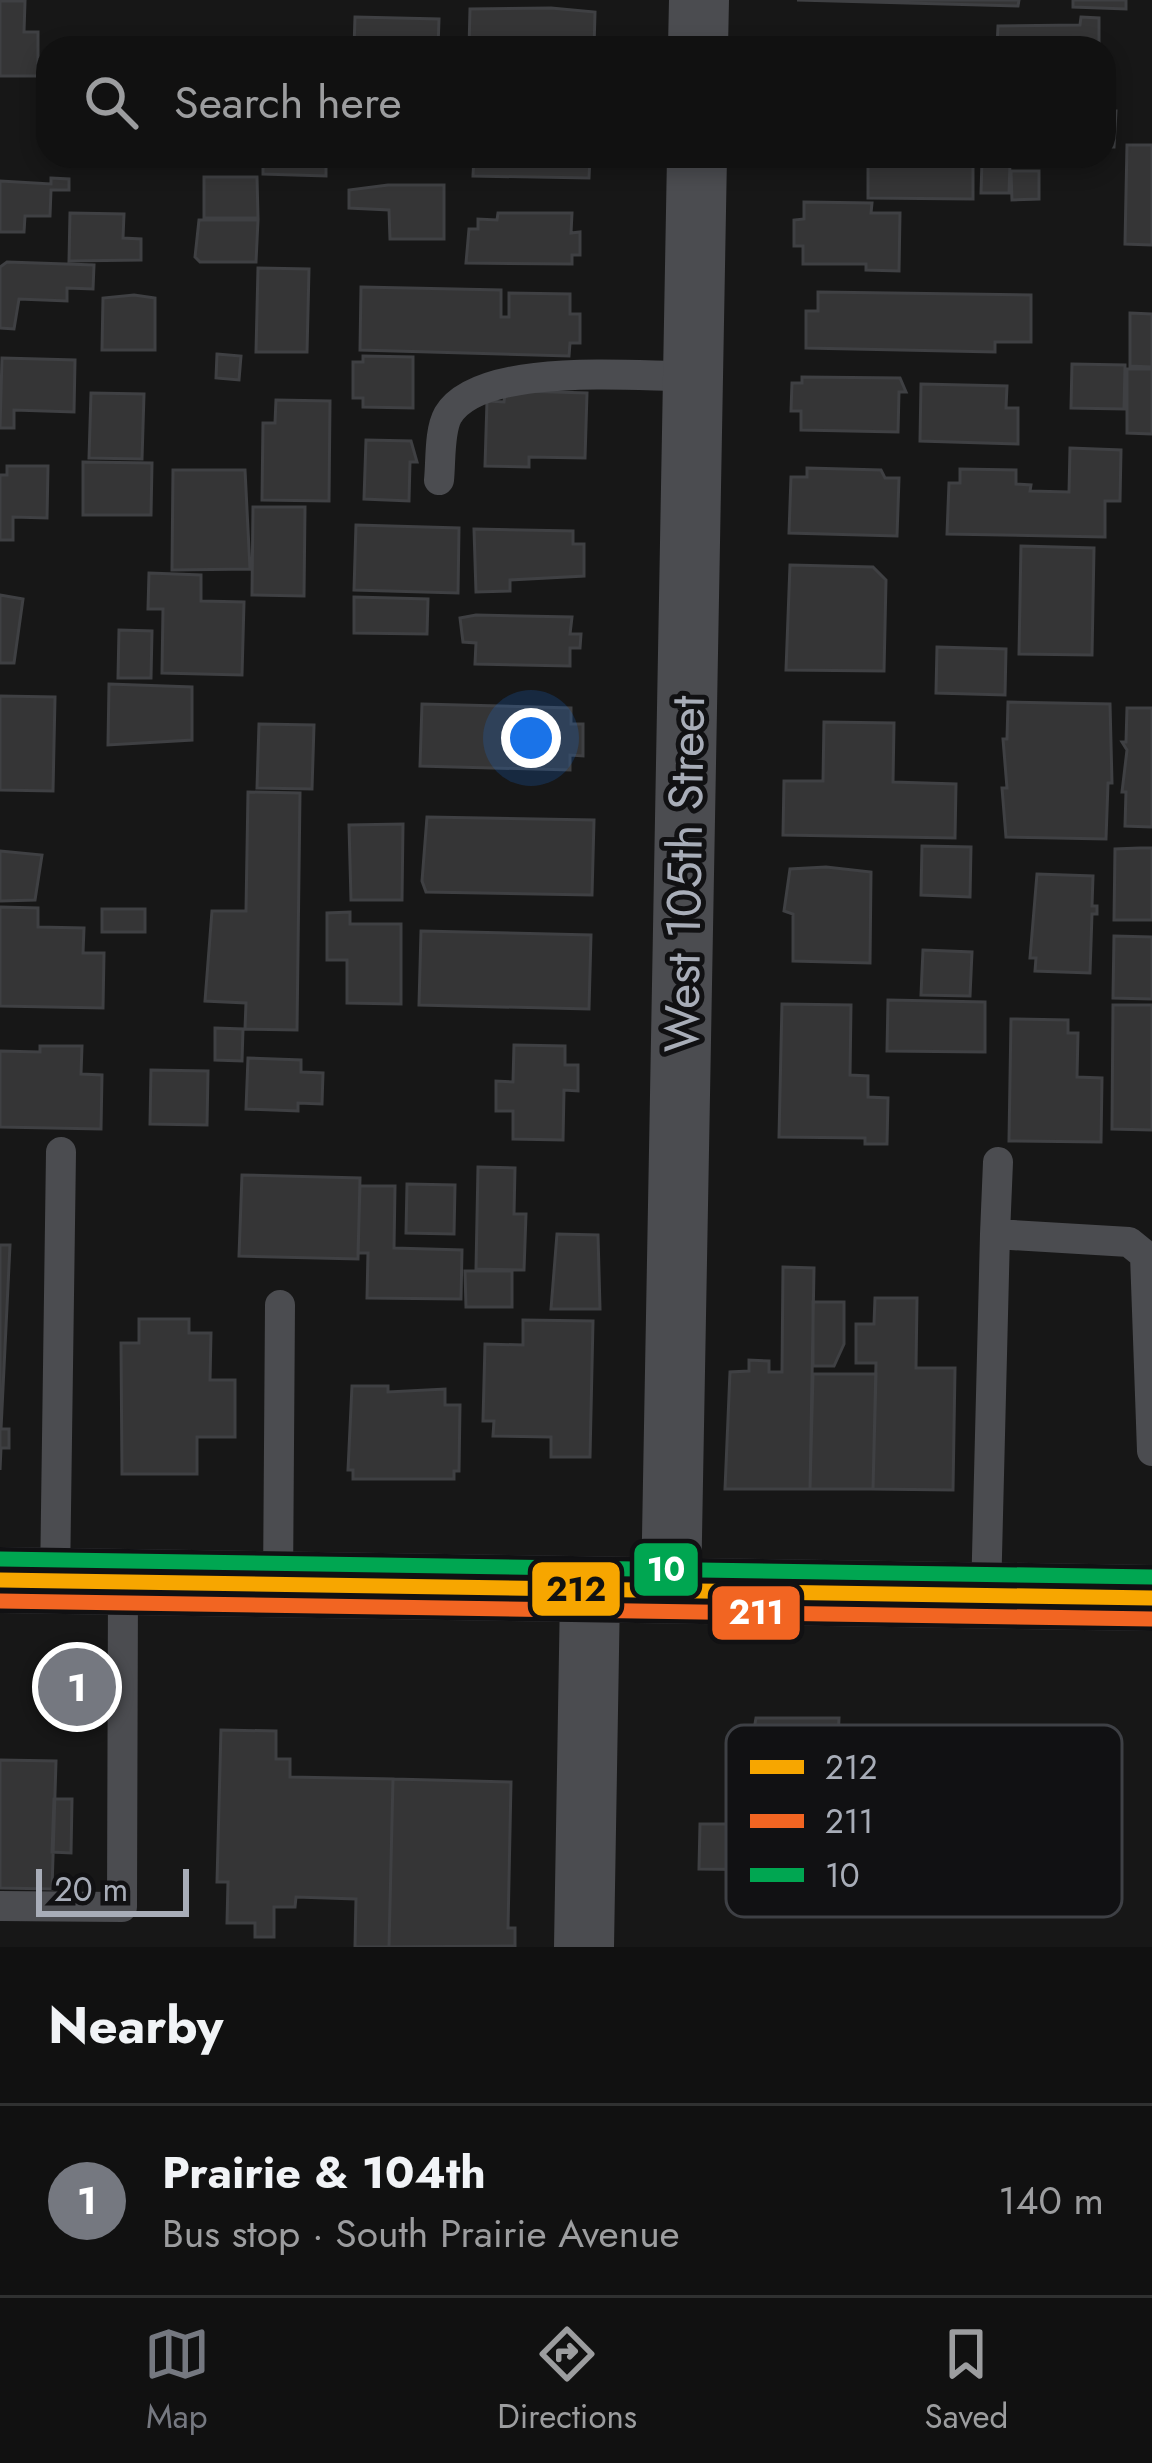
<!DOCTYPE html>
<meta charset="utf-8">
<style>
:root{--surface:#111;--page:#1e1f1f;--text:#f1f3f6;--muted:#9c9d9f;--line:#303131;--accent:#757880}
body{margin:0;font-family:Jost,sans-serif;background:var(--page);color:var(--text)}
.scale{position:absolute;left:36px;bottom:30px;width:153px;box-sizing:border-box;padding-left:12px;border:6px solid #a8adb8;border-top:0;font-size:33px;line-height:42px;white-space:nowrap;color:#a8adb8;-webkit-text-stroke:9px #111113;paint-order:stroke}
.you{position:absolute;left:531px;top:738px;width:42px;height:42px;margin:-30px;border:9px solid #fff;border-radius:50%;background:#1a73e8;box-shadow:0 0 0 18px #1a73e833}
.badge{display:grid;place-items:center;width:78px;height:78px;border-radius:50%;background:var(--accent);color:#fff;font-size:39px;font-weight:700}
.pin{position:absolute;translate:-50% -50%;border:6px solid #fff;box-shadow:0 3px 12px #0006}
.list{margin:0;padding:0;list-style:none}
h2{display:flex;justify-content:space-between;align-items:center;height:156px;margin:0;padding:0 48px;font-size:51px}
h2 small{font-size:39px;font-weight:400;color:var(--muted)}
.list li{display:grid;grid-template-columns:78px 1fr auto;gap:36px;align-items:center;box-sizing:border-box;height:192px;padding:0 48px;border-top:3px solid var(--line)}
.list b{display:block;font-size:45px;white-space:nowrap}
.list p{margin:0;font-size:39px;white-space:nowrap;color:var(--muted)}
.list em{font-size:39px;font-style:normal;color:var(--muted)}
.icon{flex:none;width:66px;height:66px;fill:none;stroke:currentColor;stroke-width:2;stroke-linecap:round;stroke-linejoin:round}
.map{position:relative;flex:none;width:1152px;height:1947px;overflow:hidden}
.search{position:absolute;background:var(--surface);box-shadow:0 6px 18px #0003;left:36px;right:36px;top:36px;height:132px;display:flex;align-items:center;gap:30px;box-sizing:border-box;padding:0 42px;border-radius:36px;color:var(--muted);font-size:45px}
.sheet{height:348px;background:var(--surface)}
nav{display:flex;justify-content:space-around;align-items:center;box-sizing:border-box;height:168px;border-top:3px solid var(--line);background:var(--surface);font-size:33px;color:var(--muted)}
nav a{display:grid;justify-items:center;gap:6px}
nav .on{color:var(--accent)}
.map>svg:first-child{display:block}
</style>
<div class="map">
<svg width="1152" height="1947" viewBox="0 0 1152 1947">
<rect width="100%" height="100%" fill="#171717"/>
<!-- building -->
<path fill="#353536" stroke="#3f4043" stroke-width="3" d="M797,0H1019L1018,6Z
M1073,0H1126V9L1073,7Z
M0,1H25L24,32H38V76H0Z
M551,8L595,12L594,48H469L470,9Z
M355,17L439,19L438,48H354Z
M1081,17L1099,18V48H997L998,26L1080,25Z
M1104,111H1116L1114,147H1104Z
M1127,145H1152V245L1125,244Z
M263,156H326V176L263,174Z
M474,156H590L589,178L473,176Z
M868,156L973,161V199L868,198Z
M982,161L1010,162L1009,193H981Z
M1011,171H1039V199L1012,200Z
M204,177H257L258,218H204Z
M51,178L69,179V190H51L50,216H25L24,232H0V181L51,184Z
M388,185H444V239H390L389,210L349,208V190Z
M804,202L872,203L871,213H900L899,271L866,270V264H803V246H794V220L804,219Z
M70,213L124,214L123,238L141,239V260L69,261Z
M498,213H572L571,233L580,232V255H572V264L466,263L469,229H478V219L497,220Z
M199,220H258L256,262H200L195,257Z
M7,262L94,265L93,289L67,288V301L19,299L14,329L0,328V267Z
M258,268L309,269L307,352H256Z
M361,287L501,290V317H509V293L570,294V314H580V343H570L569,356L360,350Z
M818,292L1031,295V342H995V352L806,348V311H818Z
M134,295L155,298V350H102L103,298Z
M1130,313L1152,314V367L1130,366Z
M217,354L241,356L239,380L216,378Z
M363,356L413,357V408L363,407V398H353V362H363Z
M2,358L75,360L74,412L14,410V428H0Z
M1072,364L1125,365L1124,409L1071,408Z
M1127,369H1152V434L1127,433Z
M802,377L900,378L906,392H899L898,432L801,430V411H791L792,383H802Z
M921,384L1007,386L1006,408H1018V444L920,441Z
M521,391L587,393L585,458L529,457V467L485,466L487,401L504,402L505,394Z
M91,393L144,394L142,459L89,458Z
M276,400L330,401L329,501L262,500L263,423H275Z
M366,440L411,441L417,462H410L409,501L364,499Z
M1070,448L1121,450L1120,501H1105V537L947,534L949,483H960V469L1016,470V484L1031,485L1030,491L1069,492Z
M83,462L152,463L151,515H83Z
M7,466H48L47,518L13,517V540H0V475H7Z
M807,468L881,470L885,478H899L897,536L789,533L791,477H807Z
M173,470H245L250,569L172,570Z
M253,507H305L304,596L252,595Z
M356,525L459,528L458,593L354,590Z
M474,529L573,531V544H584V576L510,580V591L476,592Z
M1021,546L1094,548L1092,655L1019,654Z
M790,565L873,567L886,580L884,671L786,670Z
M149,573L201,575V601L244,602L242,675L162,673L163,609H148Z
M0,595L23,599L14,663H0Z
M354,597L428,599L427,634L354,633Z
M476,615L572,617L570,634H581L580,648H570V666L475,664L476,643L463,642L460,618Z
M119,630L152,631L151,678H118Z
M937,647L1006,649L1005,695L936,693Z
M109,684L192,687V740L108,745Z
M0,696L55,697L53,791L0,790Z
M1008,702L1110,704L1112,783H1108L1106,839L1006,837L1002,788H1007L1003,739H1007Z
M422,704L571,708V724H583V756L570,755V770L420,766Z
M1127,708H1152V827L1125,826L1126,792H1122L1127,750L1122,742H1126Z
M824,722L894,723L893,782L956,784L955,838L783,835L784,781H823Z
M259,724L314,725L312,789L257,788Z
M248,792L300,793L297,1030L245,1029L246,1003L205,1001L212,911H246Z
M427,817L594,820L592,895L426,892L422,881Z
M403,824L402,900H351L349,825Z
M922,846L971,847L970,897L921,895Z
M1140,848H1152V920H1114L1115,849Z
M0,851L42,855L35,900L0,901Z
M826,867L871,872L870,963L793,961V914L784,911L790,869Z
M1037,874L1093,876L1092,906H1097V914H1092L1090,973L1035,971L1036,958H1030Z
M0,907L38,908V927L84,928L83,953H104L103,1008L0,1006Z
M102,909H145V932H102Z
M350,912V924H401V1004L347,1003V960H327V913Z
M421,931L591,935L589,1009L419,1005Z
M1114,936L1152,937V999L1113,998Z
M923,950L972,952L970,996L921,995Z
M888,1000L985,1002V1052L887,1051Z
M782,1004L851,1005L850,1075L868,1076V1097L888,1098L887,1144H865V1138L779,1137Z
M1113,1005H1152V1130L1112,1129Z
M1011,1019L1068,1020V1033H1078L1077,1077L1102,1078L1101,1142L1009,1141Z
M215,1028L243,1029L242,1061L215,1060Z
M514,1045L565,1046V1065H578V1091L564,1090L563,1140L513,1139V1111H496V1081L513,1082Z
M40,1046H82L81,1074L102,1075L101,1129L0,1127V1051L40,1052Z
M248,1058L301,1060V1072L323,1073L322,1104L298,1103V1111L246,1109Z
M151,1070L208,1071L207,1125L150,1124Z
M478,1167L515,1168L514,1214H526L524,1270L476,1269Z
M242,1175L360,1178L358,1259L239,1256Z
M407,1184L455,1185L454,1234L406,1233Z
M360,1186H395L394,1248L462,1250L461,1299L367,1298L368,1253H358Z
M557,1234L598,1235L600,1309H551Z
M0,1245H10L1,1429H9V1448H1L0,1470Z
M783,1267L814,1268L810,1489H725L730,1372L749,1371V1360L769,1361V1372H782Z
M465,1271H512V1307H466Z
M875,1298H917L916,1368H955L953,1490L873,1489L876,1363H856V1324H874Z
M813,1302H844V1344L834,1366H813Z
M139,1319H189V1333H211L210,1380H235V1437H197V1474H122L121,1343H139Z
M523,1320L593,1321L590,1457H551V1437L493,1436L494,1421H483L485,1344L523,1345Z
M813,1374H876L873,1489H810Z
M352,1386H388V1392L445,1389V1405H460L459,1471H454V1479H353V1470H348Z
M756,1718H839L831,1896H784V1870L699,1869L700,1824H780L781,1803H750V1787H744Z
M221,1730L276,1731V1759H290V1777L393,1779L389,1947H355L356,1899L296,1897L295,1907H274V1937H255V1923H227L228,1882H217Z
M0,1760L56,1761L52,1889L0,1888Z
M393,1779L511,1782L508,1928H515V1946L389,1947Z
M54,1799H72L71,1853L52,1852Z"/>
<g fill="none" stroke-linecap="round" stroke-linejoin="round">
<!-- service -->
<path stroke="#4b4c50" stroke-width="30" d="M439,480C441,461 439,431 448,415C481,361 636,377 693,376
M995,1234L998,1162
M55,1582L61,1152
M278,1586L280,1305
M986,1596L995,1234L1129,1242L1145,1255L1152,1451
M0,1906L122,1907L123,1583"/>
<!-- minor -->
<path stroke="#4b4c50" stroke-width="60" d="M698,48L699,0
M671,1592L697,156
M584,1947L590,1593"/>
<!-- secondary -->
<path stroke="#4a4a4e" stroke-width="66" d="M0,1580L1152,1598"/>
<!-- bus-1 casing -->
<g stroke="#111113" stroke-width="24">
<path id="bus-1" d="M0,1580L1152,1598"/>
</g>
<!-- bus-2 casing -->
<g stroke="#111113" stroke-width="24">
<path id="bus-2" d="M0,1601L1152,1619"/>
</g>
<!-- bus-3 casing -->
<g stroke="#111113" stroke-width="24">
<path id="bus-3" d="M0,1559L1152,1577"/>
</g>
<!-- bus-1 -->
<use href="#bus-1" stroke="#f7a600" stroke-width="15"/>
<!-- bus-2 -->
<use href="#bus-2" stroke="#f26522" stroke-width="15"/>
<!-- bus-3 -->
<use href="#bus-3" stroke="#00a651" stroke-width="15"/>
</g>
<g text-anchor="middle" stroke-width="10" stroke-linejoin="round" paint-order="stroke">
<!-- street labels -->
<g font-size="48" fill="#a8adb8" stroke="#111113">
<text transform="translate(684 874) rotate(-89)" y="17">West 105th Street</text>
</g>
</g>
<!-- legend -->
<rect x="726" y="1725" width="396" height="192" rx="18" fill="#111113" stroke="#3e4045" stroke-width="3"/>
<rect x="750" y="1760" width="54" height="14" fill="#f7a600"/>
<rect x="750" y="1814" width="54" height="14" fill="#f26522"/>
<rect x="750" y="1868" width="54" height="14" fill="#00a651"/>
<g font-size="33" fill="#a8adb8">
<text x="825" y="1779">212</text>
<text x="825" y="1833">211</text>
<text x="825" y="1887">10</text>
</g>
<g stroke="#111113" stroke-width="4.5">
<rect x="632" y="1541" width="68" height="57" rx="12" fill="#00a651"/>
<rect x="530" y="1560" width="92" height="58" rx="12" fill="#f7a600"/>
<rect x="710" y="1584" width="92" height="58" rx="12" fill="#f26522"/>
</g>
<g font-size="33" text-anchor="middle" font-weight="bold" fill="#fff">
<text x="666" y="1581">10</text>
<text x="756" y="1624">211</text>
</g>
<g font-size="33" text-anchor="middle" font-weight="bold" fill="#111">
<text x="576" y="1601">212</text>
</g>
</svg>
<div class="scale">20 m</div>
<div class="you"></div>
<div class="pin badge" style="left:77px;top:1687px">1</div>
<div class="search"><svg class="icon" aria-label="search" viewBox="0 0 24 24"><circle cx="10" cy="10" r="6"/><path d="M15 15l6 6"/></svg>Search here</div>
</div>
<section class="sheet">
<h2>Nearby<small></small></h2>
<ul class="list">
<li><span class="badge">1</span><div><b>Prairie &amp; 104th</b><p>Bus stop · South Prairie Avenue</p></div><em>140 m</em></li>
</ul>
</section>
<nav>
<a class="on"><svg class="icon" aria-label="map" viewBox="0 0 24 24"><path d="M3 6l6-2 6 2 6-2v14l-6 2-6-2-6 2zM9 4v14M15 6v14"/></svg>Map</a>
<a><svg class="icon" aria-label="directions" viewBox="0 0 24 24"><path d="M12 3l9 9-9 9-9-9zM9 14v-3h6M13 9l2 2-2 2"/></svg>Directions</a>
<a><svg class="icon" aria-label="saved" viewBox="0 0 24 24"><path d="M7 4h10v16l-5-4-5 4z"/></svg>Saved</a>
</nav>
